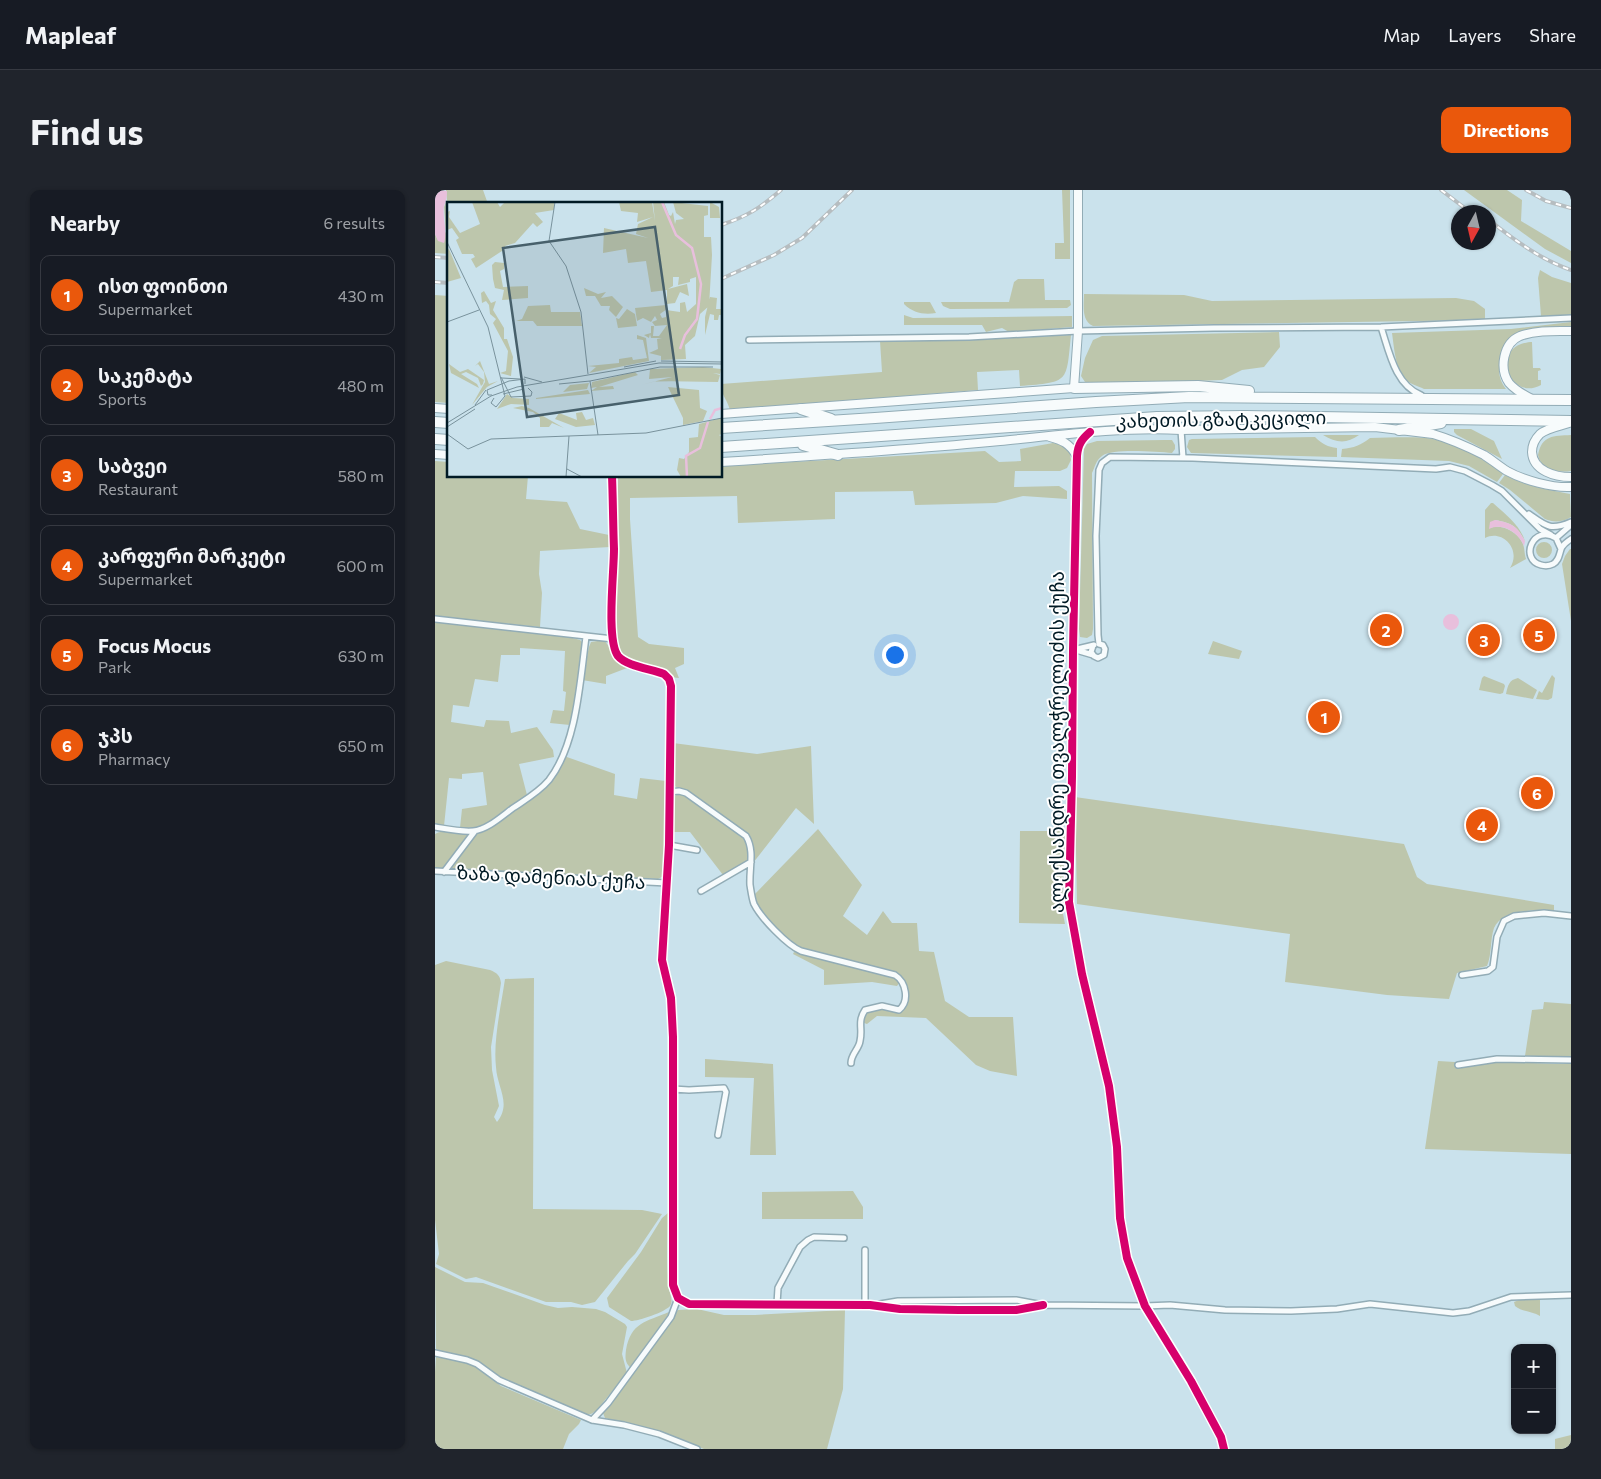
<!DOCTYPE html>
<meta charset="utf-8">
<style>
:root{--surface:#171b24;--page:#20242c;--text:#f1f3f6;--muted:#9ea1a6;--line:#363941;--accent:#ea580c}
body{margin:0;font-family:Commissioner,"Noto Sans Georgian",sans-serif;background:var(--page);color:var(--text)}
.controls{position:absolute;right:15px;bottom:15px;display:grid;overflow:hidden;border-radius:10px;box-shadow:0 1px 4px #0004}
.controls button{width:45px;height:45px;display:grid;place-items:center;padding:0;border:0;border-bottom:1px solid var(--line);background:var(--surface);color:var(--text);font:25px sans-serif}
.compass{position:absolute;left:1016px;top:15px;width:45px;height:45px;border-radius:50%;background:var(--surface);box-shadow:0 1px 4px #0004;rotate:188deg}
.you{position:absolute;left:459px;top:464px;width:18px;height:18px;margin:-12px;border:4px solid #fff;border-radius:50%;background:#1a73e8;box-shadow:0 0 0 8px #1a73e833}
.badge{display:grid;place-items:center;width:32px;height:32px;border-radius:50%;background:var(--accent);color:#fff;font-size:16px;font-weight:700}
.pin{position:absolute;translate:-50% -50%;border:2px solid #fff;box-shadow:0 1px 5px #0006}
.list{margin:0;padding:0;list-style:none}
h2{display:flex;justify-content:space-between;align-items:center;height:65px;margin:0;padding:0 20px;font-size:21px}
h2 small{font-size:16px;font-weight:400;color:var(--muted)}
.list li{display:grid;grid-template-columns:32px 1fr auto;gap:15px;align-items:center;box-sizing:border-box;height:80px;margin:0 10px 10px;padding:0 10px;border:1px solid var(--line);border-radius:10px}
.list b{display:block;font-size:19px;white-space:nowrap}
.list p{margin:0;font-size:16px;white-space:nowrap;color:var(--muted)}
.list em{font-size:16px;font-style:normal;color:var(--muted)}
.map{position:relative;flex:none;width:1136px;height:1259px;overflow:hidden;border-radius:10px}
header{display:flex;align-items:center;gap:30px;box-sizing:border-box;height:70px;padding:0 25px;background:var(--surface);border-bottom:1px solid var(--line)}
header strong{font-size:24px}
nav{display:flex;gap:28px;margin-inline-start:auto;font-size:18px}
.intro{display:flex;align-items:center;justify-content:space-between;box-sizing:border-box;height:120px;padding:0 30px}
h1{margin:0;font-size:35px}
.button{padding:12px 22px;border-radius:10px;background:var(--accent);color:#fff;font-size:18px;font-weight:700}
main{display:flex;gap:30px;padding:0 30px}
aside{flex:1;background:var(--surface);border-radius:10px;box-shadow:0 1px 4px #0004}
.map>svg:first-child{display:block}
</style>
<header>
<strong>Mapleaf</strong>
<nav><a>Map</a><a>Layers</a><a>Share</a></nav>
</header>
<div class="intro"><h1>Find us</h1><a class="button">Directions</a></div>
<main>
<aside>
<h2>Nearby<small>6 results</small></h2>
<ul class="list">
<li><span class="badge">1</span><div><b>ისთ ფოინთი</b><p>Supermarket</p></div><em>430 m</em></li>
<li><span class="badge">2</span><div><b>საკემატა</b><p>Sports</p></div><em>480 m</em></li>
<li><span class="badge">3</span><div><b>საბვეი</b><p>Restaurant</p></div><em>580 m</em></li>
<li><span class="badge">4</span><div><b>კარფური მარკეტი</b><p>Supermarket</p></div><em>600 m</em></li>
<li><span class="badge">5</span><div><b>Focus Mocus</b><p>Park</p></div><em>630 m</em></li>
<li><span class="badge">6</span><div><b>ჯპს</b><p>Pharmacy</p></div><em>650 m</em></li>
</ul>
</aside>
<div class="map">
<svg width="1136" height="1259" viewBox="0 0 1136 1259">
<rect width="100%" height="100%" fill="#cae2ec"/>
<!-- green -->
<path fill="#bdc6ac" d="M11,0H48L53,14H14V64L0,63V44L3,50L11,42L9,17L12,10Z
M627,0H635V69H620V53H629Z
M1029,0H1072L1087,10L1086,31L1136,61V73L1110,59Z
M1105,80L1117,87L1136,93V125L1106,126L1103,88Z
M583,89H609L610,110H635L636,115L632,118L515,119L508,116L506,112H574L579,92Z
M649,104L749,105L777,111L1021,108L1039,111L1050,119V130L658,136C646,131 649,115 649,104Z
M0,105L14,106V213L0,212Z
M469,112H495L501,123C489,125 478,123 469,114Z
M469,125L478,128L637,126V137L574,142L567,138L551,142L547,135H469Z
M1136,132V137C1118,140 1085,139 1072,152C1067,157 1066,163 1065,170C1063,182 1064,190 1071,199H989C983,196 972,193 968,187C960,175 959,157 957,143L1076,139Z
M844,142L845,157L829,177L807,180L787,190L652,195L646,186L650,168L658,150L667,146Z
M636,145C631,193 635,192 585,196L584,180L542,182L543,200L295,220C292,209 286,205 286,194L447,182L445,151L542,150Z
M1097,152L1098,178H1105L1106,180L1103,181V190H1106V195C1077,211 1057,165 1086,154C1089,153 1094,152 1097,152Z
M1019,239H1036L1059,251L1067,269L1022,245L1019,242Z
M888,245H924C912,254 901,253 888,245Z
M1136,245V281C1122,283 1106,280 1103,265C1107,245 1118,246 1136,245Z
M880,247C887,254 893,257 902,258V267L756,263L752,257L754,250L757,249Z
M935,248C955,248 978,246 998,249C1022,254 1048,268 1068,284L1062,292L1034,276L1014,271L906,267L907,259C919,258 926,255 935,248Z
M729,250H737L740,255V259L737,263C721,262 678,258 667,266C661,270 660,277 657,283L658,439L657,445L652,448L645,447L644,439L649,259L652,254L662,251Z
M618,253C630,255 635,258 636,270L632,278L625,281H580L579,297L624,296L632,301V309L588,306L561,313L480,315L478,301L400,302V329L303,333L302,306L195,308V329L203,447L214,454L249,458V474L240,478L244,488C236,488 234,483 227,480C205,469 185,479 181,447L183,286H286V276L550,261L564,272L586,271L585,259Z
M0,271L14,272V286H93L91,309L132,312L145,339L174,345L175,357L105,361L104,384L107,403L105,437L67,433V435L0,427Z
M1070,285C1090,296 1113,300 1135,304L1136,327C1128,332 1119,333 1110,329L1075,300L1064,293Z
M1056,313H1058C1070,324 1085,335 1090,351C1082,336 1077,333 1060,330L1055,338C1066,334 1081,341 1087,352C1090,357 1089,363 1091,369L1075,378C1087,359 1067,339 1050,348V320Z
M1101 360a8 8 0 1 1 16 0a8 8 0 1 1-16 0Z
M1135,359H1136V431L1127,374L1130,366Z
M0,430L134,447L145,450L147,452L139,518L135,535L115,533L118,520L129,521L131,502L128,501L130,461L85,458V465H66L63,492L40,489L34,517L18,515L16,532L49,537L51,530L74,531L76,543L102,537L118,560L119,567L84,574L92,605C79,615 65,629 49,635C42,638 33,638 25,638L27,619L52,615L48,582L27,584V589L14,588L9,636L0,634Z
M169,450C179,462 178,469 192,478L171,486V494L147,490L154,457L156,452Z
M778,451L807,461L804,469L773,464Z
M1117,485L1120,488L1117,508L1113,510L1101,509L1104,501L1107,503Z
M1049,486L1069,494L1070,496L1068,503L1065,504L1044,500L1047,488Z
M1083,488L1102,500L1098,509L1071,504C1073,495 1074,490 1083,488Z
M238,553L322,564L376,556L379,634L361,618L318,673L319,663L316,649L307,640L253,602L237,595Z
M129,566L180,584L179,605L202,609L205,588L231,591L229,683L227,687L223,689L0,678V644C13,637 36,647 53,639L112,596L118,588Z
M243,604H249L310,648L314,655V670L288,685L255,642H237V610L238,607Z
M640,607L969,654L982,687L992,694L1119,715V722C1102,718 1066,720 1059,738C1055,750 1057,764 1052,776L1022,783L1014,809L952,805L850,792L855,744L642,714Z
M383,639L427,695L408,726L432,745L448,721L457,733H482L484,761L499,762L510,811L534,827H578L582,886L555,881L541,875L491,828L442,826L432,834L429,833C430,812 450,818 464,821L471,817L473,811L471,793L466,786L459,783L370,761L360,756L335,731L323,717L319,705Z
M585,641H630L627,719L630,734L584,733Z
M359,762L459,787L465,792L462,796L437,792L389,795V780L358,764Z
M11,771L55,780C62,783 65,785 66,793L56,857L57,880L64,916L59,927L62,932C77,913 62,898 61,877C58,851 66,816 70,789L99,788L98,1019L207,1020L227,1024L200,1064L193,1071L160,1112L147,1115L136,1112H111L41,1087L31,1089L1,1074L4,1064L0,1030V775Z
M1109,812L1136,814V867L1090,866L1097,820L1108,819Z
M270,869L338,874L341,965H315L319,888L270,887Z
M1003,871L1020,872V878L1063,872L1128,874L1136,873V964L990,959Z
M418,1001L428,1017V1029H327V1002Z
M233,1023C233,1047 231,1073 234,1097C234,1103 239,1110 235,1116C230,1122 204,1131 196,1131L174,1117L172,1108L206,1062L227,1028Z
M0,1077L30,1092L48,1093L110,1115L123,1118L137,1117L161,1119L170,1122L190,1134L192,1137L187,1164L192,1183L161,1221L156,1224L149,1225L70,1190L40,1171L21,1164L4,1161L1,1159C1,1131 0,1105 0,1077Z
M1084,1110H1105V1126C1097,1121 1087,1122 1080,1116L1079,1112Z
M262,1119L289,1125H320L410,1120L408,1199L392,1259H269L234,1245L170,1228L168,1223L171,1217L215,1161L243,1120Z
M234,1122L230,1132L196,1178C190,1173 190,1168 191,1160C196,1132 211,1132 234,1122Z
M1,1167L27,1170L44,1178L66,1196L146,1230L144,1234L134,1244L128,1259H0V1182Z
M1136,1245V1259H1120V1249Z"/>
<!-- water -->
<path fill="#e8bfdc" d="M0,0L12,1C12,7 11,11 9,16C7,28 13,41 9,53L3,51L0,44Z
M1060,330C1077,333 1082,336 1090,351L1089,356C1084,343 1068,332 1054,339L1055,332Z
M1008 432a8 8 0 1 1 16 0a8 8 0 1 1-16 0Z"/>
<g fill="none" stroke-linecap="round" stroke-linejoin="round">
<!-- street casing -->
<g stroke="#92acb6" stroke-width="8">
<path id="street" d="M946,137C954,161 960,195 986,205
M314,150L534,147L643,141L779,138L946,137L1136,128
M746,240L748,268
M177,286C178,310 178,335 179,359C179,382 171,450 183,466C191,476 216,479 229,484L234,489L236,496L234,655L227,770L236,808L238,847V1095L243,1108L254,1114L435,1115L465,1119L524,1120H581L608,1115
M1094,324C1111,336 1115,341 1136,332
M1121,348L1136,335
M1126,359L1121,348C1098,334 1084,369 1106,375C1110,376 1114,376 1118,374C1125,370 1124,363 1127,357C1129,354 1133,351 1136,349
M0,429L178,449
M658,456L656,462L659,466L663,468L669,465L670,459L668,455L664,454L663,445L661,346L664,280L667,273L675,267L758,268L1001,279L1015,277L1030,281L1057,295L1067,301L1105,339L1116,345
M638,460L659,455
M641,460L658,465
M234,602L244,601L251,603L311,646C320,661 314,678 315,695C316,701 317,709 319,714C326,728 352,755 366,761L460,785C471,792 475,811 464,820L447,816L430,820C422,832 428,838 425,851C424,859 416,864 416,873
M0,637C12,639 25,642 38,641C52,640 67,626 78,618C90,610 104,602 114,590C142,554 145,491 151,447
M234,655L262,660
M0,681L232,693
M9,682L40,641
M266,701L316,672
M1027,785L1053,781L1058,777L1062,747L1069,731L1079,726L1109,723L1136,726
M1023,875L1062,869L1136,870
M238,899L254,900L289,898L291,902L283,945
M342,1114L343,1098L365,1057L373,1050L379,1047L409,1048
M445,1114L463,1111L581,1110L608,1115L710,1116L735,1115L790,1120L856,1121L902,1119L935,1114L1018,1123L1034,1121L1076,1107L1136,1105
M430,1115V1060
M0,1163L32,1170L42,1174L64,1190L157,1230L189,1235L224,1244L262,1259
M157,1230L173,1213L236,1127L243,1108"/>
</g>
<!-- secondary casing -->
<g stroke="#92acb6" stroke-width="10">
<path id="secondary" d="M1097,209C1089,205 1080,200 1074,193C1064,179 1068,153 1085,146C1101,140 1120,141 1136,141
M0,218L14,219
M286,224L639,198L643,141V0
M1134,233C1125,236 1112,238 1105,244C1100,249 1097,255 1097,262C1098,281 1120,287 1136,287
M655,242C647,249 643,254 642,266L638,460L637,587L634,712L647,784L674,896L682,957L685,1028L692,1068L710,1116L756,1191L786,1247L789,1259
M615,247C627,250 635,254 641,265
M0,264L14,265
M286,272C379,266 472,260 565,251C626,245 685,237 746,240L940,237L998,244C1015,249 1033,257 1049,265C1057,270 1064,276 1072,281C1088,290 1117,298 1136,297"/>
</g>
<!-- highway casing -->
<g stroke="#92acb6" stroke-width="12">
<path id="highway" d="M639,198L763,196L814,201
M366,219L396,229
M0,232L14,233
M286,238L440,228L661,212L754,207L1136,210
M964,240L1006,233
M0,249L14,250
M368,255L403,265
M286,257L722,227L811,226L1136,231"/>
</g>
<!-- street -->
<use href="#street" stroke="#f7fbfc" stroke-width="5"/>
<!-- secondary -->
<use href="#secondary" stroke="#f7fbfc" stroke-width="8"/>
<!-- highway -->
<use href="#highway" stroke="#f7fbfc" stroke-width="10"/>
<!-- rail casing -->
<g stroke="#b6bdc0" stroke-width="4">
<path id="rail" d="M1006,0L1035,22
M1091,0L1111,11L1136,18
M1054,30C1078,49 1106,70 1136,80
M286,35C313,26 325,18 346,0
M0,67L14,68
M286,89L339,65L367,48L417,0
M0,92L14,93"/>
</g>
<!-- rail -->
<use href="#rail" stroke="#fff" stroke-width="2" stroke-dasharray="5.5" stroke-linecap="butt"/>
<!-- cycleway casing -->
<g stroke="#fff" stroke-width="11">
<path id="cycleway" d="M655,242C647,249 643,254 642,266L638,460L637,587L634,712L647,784L674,896L682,957L685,1028L692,1068L710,1116L756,1191L786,1247L789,1259
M177,286C178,310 178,335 179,359C179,382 171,450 183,466C191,476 216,479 229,484L234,489L236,496L234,655L227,770L236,808L238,847V1095L243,1108L254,1114L435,1115L465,1119L524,1120H581L608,1115"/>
</g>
<!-- cycleway -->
<use href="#cycleway" stroke="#d6006c" stroke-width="8"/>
</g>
<g text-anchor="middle" stroke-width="4" stroke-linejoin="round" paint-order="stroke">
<!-- street labels -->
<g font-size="19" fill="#001a25" stroke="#fff">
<text transform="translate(786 229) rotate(-1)" y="7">კახეთის გზატკეცილი</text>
<text transform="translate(622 552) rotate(-90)" y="7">ალექსანდრე თვალჭრელიძის ქუჩა</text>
<text transform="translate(116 687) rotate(3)" y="7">ზაზა დამენიას ქუჩა</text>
</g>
</g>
<!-- overview -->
<g transform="translate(12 12)">
<rect width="275" height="275" fill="#cae2ec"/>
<path d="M25,0H50L53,5L58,0H107V8L88,11L96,20L90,25L86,21L68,41L58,44V47L29,66L24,57L28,55L26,52H15L9,38L12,36L5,26L0,28V10L3,9L2,15L13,31L33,22ZM172,0H205L208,19L206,0H217L222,13L224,14L226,10L228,22L229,18L237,17L229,11L226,0L261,4V13L257,14V35H264L265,53L262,104L253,112L248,134L238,143L239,157L214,158V154L202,151L211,147L210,137L215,136H204L203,132L202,136L197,133L204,131V124H207L206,134H212L220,123L208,124L205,120L210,118L208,114L204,120L196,116L190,119L188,106L219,103L220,107L213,112L215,116L219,115V108L233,110V101L238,100L240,110L249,102V75L243,77V80L231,83L232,75H226V84L221,87L240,82L242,94L233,90L228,101L220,102V88L204,90L199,59L181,61L179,47L156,51L157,26L201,36L189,32L191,22L206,15L190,20L191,11L174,9ZM263,0L272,5L273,16H263ZM2,47L14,76L0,80V48ZM48,60L57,61V67L53,69L56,85L81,84V96L55,98L57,88L48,86L46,77L45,63ZM137,86L151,92L159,90L154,96L165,94L176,105L169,115L162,108L163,104H154L148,94H139ZM37,89L44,101L49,99L46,108L57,126V137H60L66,155L64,174L53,171L59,169L61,149L46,121L49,117L43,112L42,103L39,99L35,101L34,91ZM263,95L270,96L269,107H275V113H272L271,118H267V113L263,112L258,133V115ZM103,103L104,110H133L135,124H90L86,119H69L75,117L81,104ZM180,107L188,112L190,124L171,126L169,116L172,117ZM190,133L199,136L202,159L142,171L149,165L141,164L172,161V157L185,155L186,158L200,156L196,138L190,137ZM33,159L42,182L51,179L40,185L25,203L38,180L37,170L31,162L28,164ZM2,162L13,170L21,167L37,178L36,182L34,184L31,176L19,170L14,172L30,182L32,186L4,171ZM256,165L274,167L273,172L266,171L273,173L271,180L209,179L194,183L225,175L202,177L203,167ZM188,170L191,173L152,185L166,184L167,187L144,189L150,185L144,186L145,180ZM142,181L140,187L116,190L123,183ZM221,185L252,188L253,206L260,209L256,219L236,223V216ZM141,188L143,192L89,197V196ZM60,192L66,196L82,197V203L64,202L50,207ZM75,204L82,206L117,226L105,221L102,225H93V216L86,210L66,206ZM135,210L139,218L146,216L148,223L129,225L108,217L112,211L130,218L129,211ZM274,216L275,232L272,233L275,235V275H234L230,268L232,256L237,257L242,250V236L251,235L252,222Z" fill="#bdc6ac"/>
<path fill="none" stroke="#e8bfdc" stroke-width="2.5" d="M215,0L229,33L245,46L254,82L250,117L238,133L233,147M263,217L268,208L275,206M240,275L239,254L253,246L261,220"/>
<path fill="none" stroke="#79929c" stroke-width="1" d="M108,0L102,39L119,64L134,110L141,172M0,40L41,125L58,194L49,205L44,201L47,196M0,120L32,108M214,159L275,160M177,165L209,159M54,175L64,195L84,194L85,190L81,186M77,175L95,180M55,176L73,177M112,182L143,179M56,192L77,187M45,193H41L40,188L62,179L78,177V182M28,203L39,188M0,221L44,194L70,185L212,161L275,162M0,225L28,207M0,232L21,247L44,237L199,231L275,216M151,233L143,179L213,165H266M120,267L135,275M119,275L122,234"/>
<path fill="#47606b" fill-opacity="0.15" stroke="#47606b" stroke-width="2.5" d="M208,25L232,193L80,215L56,46Z"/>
<rect width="275" height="275" fill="none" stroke="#001a25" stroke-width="2.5"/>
</g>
</svg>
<div class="controls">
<button>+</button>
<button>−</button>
</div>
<svg class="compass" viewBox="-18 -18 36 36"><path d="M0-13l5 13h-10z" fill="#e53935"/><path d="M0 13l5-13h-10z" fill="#9ea1a6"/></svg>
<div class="you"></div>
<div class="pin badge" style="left:889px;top:527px">1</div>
<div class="pin badge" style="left:951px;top:440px">2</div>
<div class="pin badge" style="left:1049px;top:450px">3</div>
<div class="pin badge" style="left:1047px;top:635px">4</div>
<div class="pin badge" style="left:1104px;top:445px">5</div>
<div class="pin badge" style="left:1102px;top:603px">6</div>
</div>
</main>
